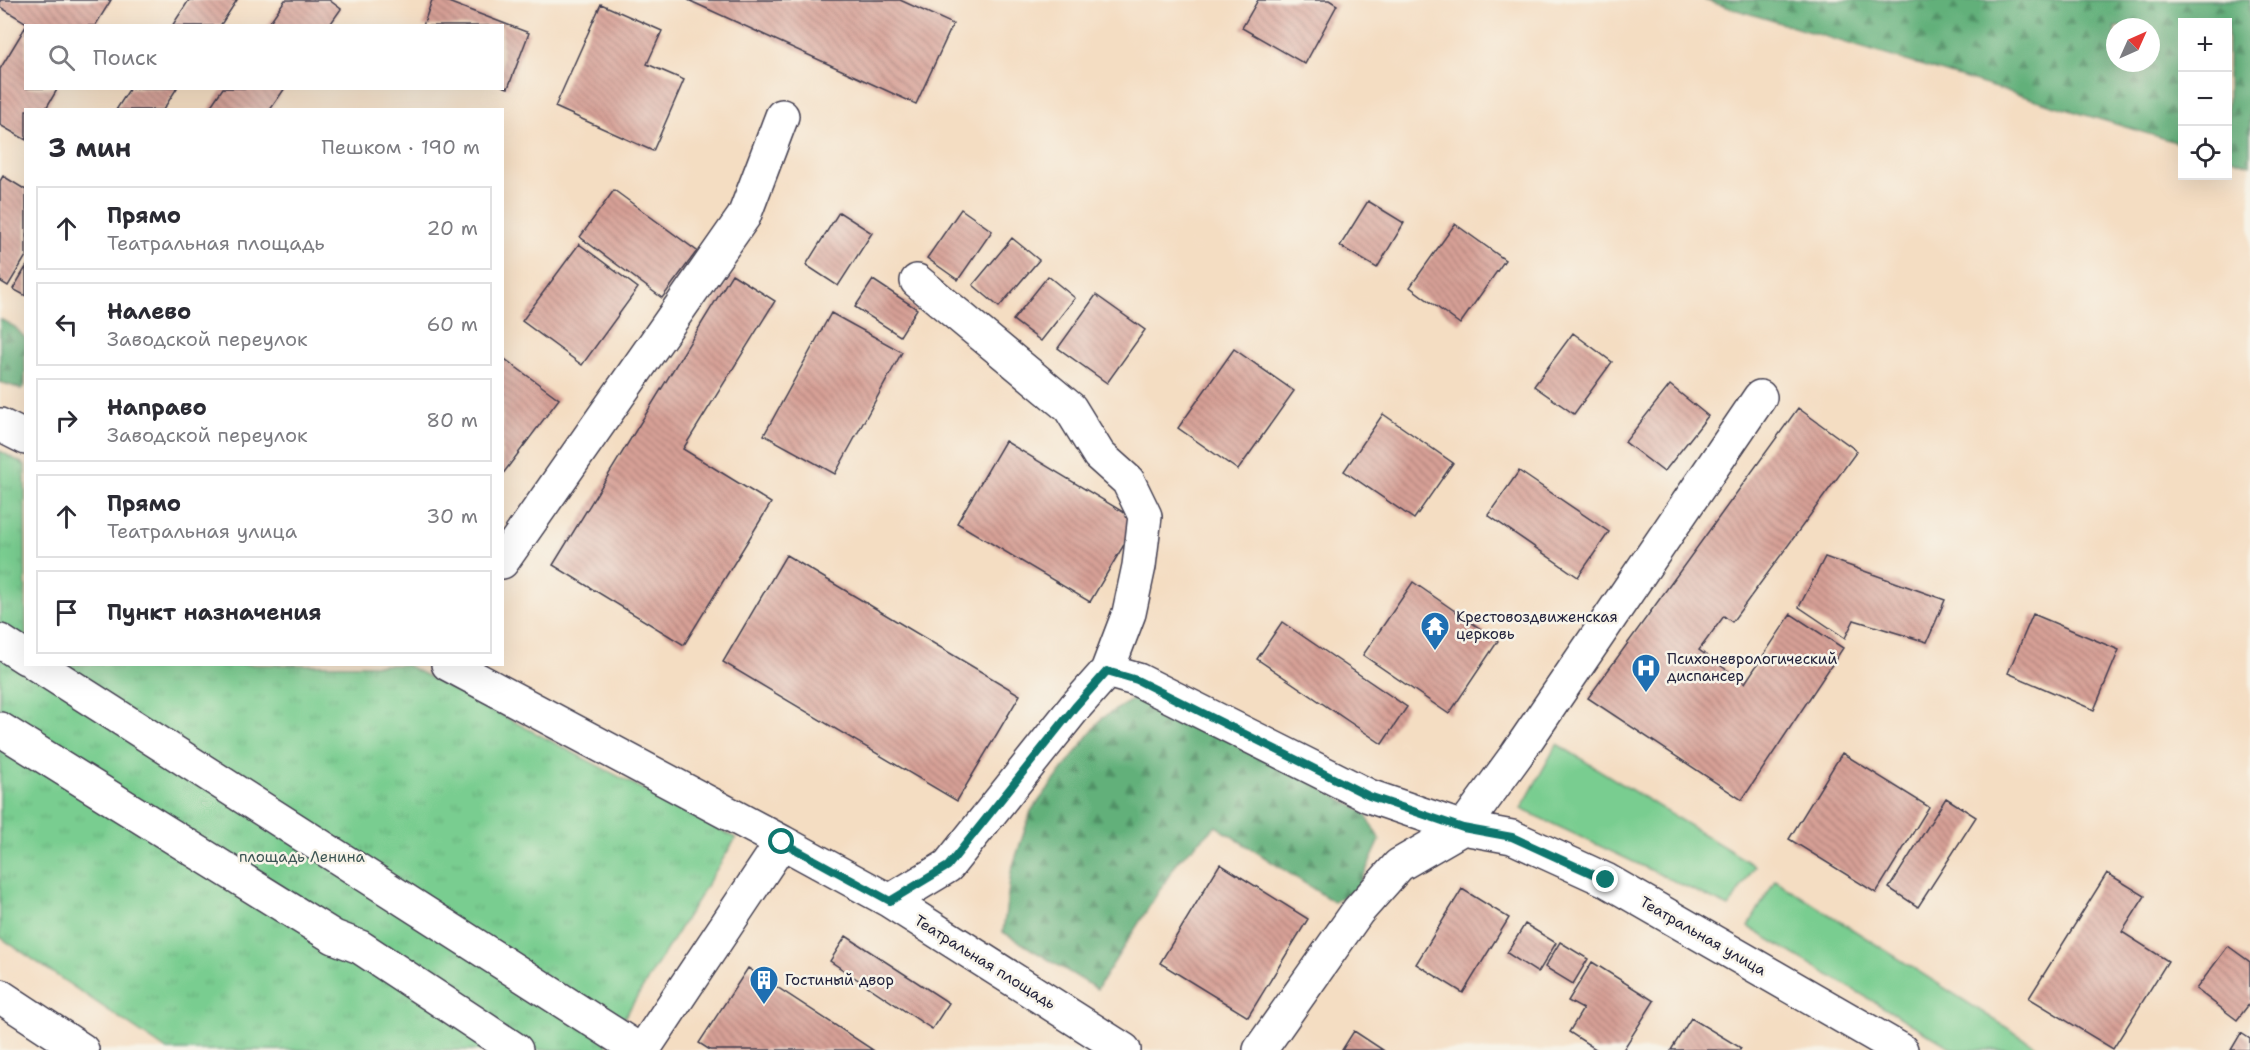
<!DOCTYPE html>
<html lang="ru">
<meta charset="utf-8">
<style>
:root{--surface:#fff;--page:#f7f7f7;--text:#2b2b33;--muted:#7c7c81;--line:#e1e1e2}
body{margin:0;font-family:"Shantell Sans",sans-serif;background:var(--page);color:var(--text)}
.controls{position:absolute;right:18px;top:18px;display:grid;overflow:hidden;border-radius:0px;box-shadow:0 6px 24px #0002}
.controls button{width:54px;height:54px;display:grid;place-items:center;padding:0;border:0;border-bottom:2px solid var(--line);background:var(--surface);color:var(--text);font:30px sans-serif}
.compass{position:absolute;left:2106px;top:18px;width:54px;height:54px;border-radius:50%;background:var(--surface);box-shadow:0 6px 24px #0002;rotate:45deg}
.stop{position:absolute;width:18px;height:18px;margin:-14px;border:4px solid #0f766e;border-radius:50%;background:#fff}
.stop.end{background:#0f766e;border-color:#fff;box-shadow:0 2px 6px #0008}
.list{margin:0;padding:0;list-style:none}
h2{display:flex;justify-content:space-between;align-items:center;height:78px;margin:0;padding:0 24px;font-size:26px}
h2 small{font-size:20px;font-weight:400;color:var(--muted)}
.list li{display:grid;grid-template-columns:39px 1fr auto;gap:18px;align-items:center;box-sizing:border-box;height:84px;margin:0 12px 12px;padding:0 12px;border:2px solid var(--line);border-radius:0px}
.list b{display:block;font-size:22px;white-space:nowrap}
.list p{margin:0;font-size:20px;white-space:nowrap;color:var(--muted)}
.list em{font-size:20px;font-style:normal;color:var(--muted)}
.icon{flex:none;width:33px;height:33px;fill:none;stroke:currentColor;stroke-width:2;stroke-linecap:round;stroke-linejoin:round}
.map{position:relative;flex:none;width:2250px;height:1050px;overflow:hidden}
.search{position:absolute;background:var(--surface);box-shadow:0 6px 24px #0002;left:24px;top:24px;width:480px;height:66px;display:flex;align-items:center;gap:15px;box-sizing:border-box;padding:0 21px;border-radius:0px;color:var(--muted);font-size:22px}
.panel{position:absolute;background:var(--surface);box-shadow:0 6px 24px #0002;left:24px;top:108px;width:480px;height:558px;border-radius:0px}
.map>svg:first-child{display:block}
</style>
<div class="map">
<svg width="2250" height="1050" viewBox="0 0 2250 1050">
<defs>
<pattern id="forest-firs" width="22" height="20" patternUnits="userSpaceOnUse" patternTransform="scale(1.5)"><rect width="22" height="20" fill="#62b07a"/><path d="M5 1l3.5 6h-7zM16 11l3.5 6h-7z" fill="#508f65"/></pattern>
<pattern id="park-tufts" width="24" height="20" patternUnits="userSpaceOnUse" patternTransform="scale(1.5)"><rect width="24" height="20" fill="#79cd90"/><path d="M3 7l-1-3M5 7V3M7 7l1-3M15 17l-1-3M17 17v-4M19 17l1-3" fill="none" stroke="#68b07d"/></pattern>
<pattern id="building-back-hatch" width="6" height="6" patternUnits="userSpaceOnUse" patternTransform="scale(1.5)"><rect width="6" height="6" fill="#d7a096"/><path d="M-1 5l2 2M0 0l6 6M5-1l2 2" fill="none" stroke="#ae827c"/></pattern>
</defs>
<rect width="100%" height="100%" fill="#f7f3e8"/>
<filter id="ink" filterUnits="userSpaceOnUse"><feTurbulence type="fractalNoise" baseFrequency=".0167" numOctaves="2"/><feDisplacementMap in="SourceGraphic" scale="12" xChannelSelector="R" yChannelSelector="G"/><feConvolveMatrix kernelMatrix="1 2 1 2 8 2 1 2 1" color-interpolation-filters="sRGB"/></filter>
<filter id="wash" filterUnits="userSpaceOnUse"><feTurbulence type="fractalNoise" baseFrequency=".008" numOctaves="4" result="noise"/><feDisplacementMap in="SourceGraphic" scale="24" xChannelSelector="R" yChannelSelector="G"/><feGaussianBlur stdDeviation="1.35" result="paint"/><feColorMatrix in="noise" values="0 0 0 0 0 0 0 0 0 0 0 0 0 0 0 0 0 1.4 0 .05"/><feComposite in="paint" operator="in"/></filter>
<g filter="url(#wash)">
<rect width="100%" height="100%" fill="#f4ddc2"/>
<!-- grass -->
<path fill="#79cd90" stroke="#4e7866" stroke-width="1.5" d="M1557,744L1755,866L1729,907L1521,809Z
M1775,880L2042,1050H1955L1748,927Z"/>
<!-- forest -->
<path fill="url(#forest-firs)" stroke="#42695a" stroke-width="1.5" fill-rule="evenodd" d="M1704,0H2250V165L2228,158V22H2182V144ZM2115,27H2151V63H2115Z
M0,319L15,327L25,338V386L21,389L0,382Z
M1148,690L1364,812L1380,840L1358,888L1334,902L1216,826L1178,861L1097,989L1003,932L1011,872L1031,811L1102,718Z"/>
<!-- park -->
<path fill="url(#park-tufts)" stroke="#4e7866" stroke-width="1.5" d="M0,451L25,465L26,664L406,665L736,838L604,1050H167L0,937Z"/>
<g id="blocks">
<!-- building -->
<path fill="url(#building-back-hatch)" d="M0,0H111L95,26H26L27,23L0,7Z
M189,0H237L220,26H172Z
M285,0H329L341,9L329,26H267Z
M432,0H443L529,33L508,88L502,86V26H423Z
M688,0H900L953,24L916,104Z
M1258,0H1329L1337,5L1305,64L1242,28Z
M601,4L662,31L647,64L684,80L653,151L555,107Z
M26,26V88H58L45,110H26V140L0,125V69Z
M130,88H177L163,110H116Z
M223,88H285L270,110H208Z
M3,176L26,190V256L8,286L0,281V181Z
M614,190L697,251L662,298L580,237Z
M1368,201L1404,223L1377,268L1340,246Z
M961,209L992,231L958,280L927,258Z
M839,212L872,233L838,286L806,265Z
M1455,224L1505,260L1460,324L1410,287Z
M1012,238L1039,260L999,307L973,285Z
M579,244L638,288L582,365L522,321Z
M26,267V296L13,289Z
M732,274L775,301L683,449L771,503L684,645L553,565Z
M1048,276L1075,298L1041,341L1013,320Z
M873,280L917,309L900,336L855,307Z
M1096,295L1145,330L1107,383L1058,348Z
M831,313L902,352L835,474L764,435Z
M1573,333L1612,362L1574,414L1534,386Z
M1234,349L1294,391L1238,470L1178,428Z
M502,357L559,399L502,475Z
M1670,385L1708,416L1664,472L1625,442Z
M1798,408L1857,451L1732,622L1724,616L1699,650L1745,683L1791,614L1843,648L1742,800L1588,698Z
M1383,414L1453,463L1414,519L1344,471Z
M1005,441L1138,521L1090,602L957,523Z
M1519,471L1609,532L1578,577L1488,515Z
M786,555L1020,695L957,801L723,662Z
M1825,557L1945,600L1927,642L1854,620L1845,638L1799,607Z
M1413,582L1498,641L1449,714L1363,655Z
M2033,614L2119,650L2094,710L2008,673Z
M1282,622L1407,707L1382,744L1257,659Z
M1842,753L1929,807L1876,893L1789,839Z
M1946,798L1976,817L1918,907L1889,888Z
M1220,864L1308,919L1248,1017L1160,963Z
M2107,873L2145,896L2122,932L2168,961L2113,1049L2029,998Z
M1462,889L1509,918L1463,993L1416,964Z
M1525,924L1556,943L1538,973L1507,953Z
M846,936L949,1003L932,1029L830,961Z
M1560,942L1588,959L1573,984L1545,967Z
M2228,946L2250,962V1003L2237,1020L2196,989Z
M1592,962L1654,1001L1623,1050H1597L1569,1032L1583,1009L1568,1001Z
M748,968L873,1050H710L699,1043Z
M1691,1018L1741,1048L1740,1050H1671Z
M1354,1031L1383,1050H1342Z
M2241,1033L2250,1039V1050H2231Z"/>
</g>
</g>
<g filter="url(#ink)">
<use href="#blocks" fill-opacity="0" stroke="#423e4f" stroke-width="1.5"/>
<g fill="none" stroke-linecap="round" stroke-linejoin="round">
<!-- minor casing -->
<g stroke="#423e4f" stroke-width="36">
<path id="minor" d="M0,425L26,438
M502,562L744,216L782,116
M0,641L26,658
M36,664L639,1050
M448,664L782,842L643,1050
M1107,671L1138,680L1369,796L1463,828L1512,837L1606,880L1901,1050
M0,729L334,937L360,947L516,1050
M782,842L890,901L1124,1050
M890,901L948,866L1075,707L1107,671L1129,613L1139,566L1145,516L1128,481L1099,455L1070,408L917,281
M0,996L82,1050
M1260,1050L1358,911L1399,865L1463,828L1517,754L1760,397"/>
</g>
<!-- minor -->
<use href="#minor" stroke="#fff" stroke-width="33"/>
</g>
</g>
<g fill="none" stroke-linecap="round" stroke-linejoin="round" filter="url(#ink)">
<!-- route -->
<path stroke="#0f766e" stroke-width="8" d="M782,842L890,901L948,866L1075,707L1107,671L1137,680L1369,796L1463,828L1512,837L1606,880"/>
</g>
<!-- icons -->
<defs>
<g id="temple-pin" transform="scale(1.5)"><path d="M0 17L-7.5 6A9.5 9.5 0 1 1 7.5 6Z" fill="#1f6fb2" stroke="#f7f3e8"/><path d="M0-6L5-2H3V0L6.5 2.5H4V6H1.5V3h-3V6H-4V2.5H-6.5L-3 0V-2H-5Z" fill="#fff"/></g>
<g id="hospital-pin" transform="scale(1.5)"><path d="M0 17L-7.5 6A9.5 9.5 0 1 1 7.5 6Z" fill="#1f6fb2" stroke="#f7f3e8"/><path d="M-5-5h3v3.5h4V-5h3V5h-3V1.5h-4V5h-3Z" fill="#fff"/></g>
<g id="building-pin" transform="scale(1.5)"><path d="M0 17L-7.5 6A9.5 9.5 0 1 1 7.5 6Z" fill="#1f6fb2" stroke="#f7f3e8"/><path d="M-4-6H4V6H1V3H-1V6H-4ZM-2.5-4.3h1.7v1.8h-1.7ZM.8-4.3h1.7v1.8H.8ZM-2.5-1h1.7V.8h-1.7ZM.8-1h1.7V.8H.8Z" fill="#fff"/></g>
</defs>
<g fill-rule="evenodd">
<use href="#temple-pin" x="1435" y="626"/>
<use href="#hospital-pin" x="1646" y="668"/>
<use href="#building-pin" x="764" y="980"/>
</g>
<g text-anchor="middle" stroke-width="5" stroke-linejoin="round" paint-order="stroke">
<!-- poi labels -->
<g font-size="15" fill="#22223b" stroke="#f7f3e8" text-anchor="start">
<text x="1456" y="622">Крестовоздвиженская<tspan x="1456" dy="17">церковь</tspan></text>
<text x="1667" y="664">Психоневрологический<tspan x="1667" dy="17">диспансер</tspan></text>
<text x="785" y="985">Гостиный двор</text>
</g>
<!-- park labels -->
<g font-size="15" fill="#3c5554" stroke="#f7f3e8">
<text x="302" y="862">площадь Ленина</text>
</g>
<!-- street labels -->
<g font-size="15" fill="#22223b" stroke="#f7f3e8">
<text transform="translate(1703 936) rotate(30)" y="5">Театральная улица</text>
<text transform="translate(985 962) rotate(32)" y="5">Театральная площадь</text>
</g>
</g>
</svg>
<div class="controls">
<button>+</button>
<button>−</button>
<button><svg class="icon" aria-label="locate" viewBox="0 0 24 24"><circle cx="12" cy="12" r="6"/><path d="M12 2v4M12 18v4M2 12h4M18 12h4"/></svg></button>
</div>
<svg class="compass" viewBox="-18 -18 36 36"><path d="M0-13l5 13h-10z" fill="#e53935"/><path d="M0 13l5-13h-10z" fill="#7c7c81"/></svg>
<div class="stop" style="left:782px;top:842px"></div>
<div class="stop end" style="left:1606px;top:880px"></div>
<div class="search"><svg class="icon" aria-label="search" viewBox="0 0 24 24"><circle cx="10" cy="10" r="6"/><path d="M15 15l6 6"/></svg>Поиск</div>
<section class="panel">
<h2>3 мин<small>Пешком · 190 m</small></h2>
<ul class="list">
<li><svg class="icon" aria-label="ahead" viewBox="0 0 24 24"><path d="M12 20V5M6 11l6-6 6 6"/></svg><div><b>Прямо</b><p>Театральная площадь</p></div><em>20 m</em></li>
<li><svg class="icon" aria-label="left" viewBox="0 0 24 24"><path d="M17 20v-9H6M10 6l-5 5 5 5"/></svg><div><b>Налево</b><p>Заводской переулок</p></div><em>60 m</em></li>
<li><svg class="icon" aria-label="right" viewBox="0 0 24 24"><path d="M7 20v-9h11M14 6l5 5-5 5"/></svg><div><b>Направо</b><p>Заводской переулок</p></div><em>80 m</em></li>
<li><svg class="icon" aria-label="ahead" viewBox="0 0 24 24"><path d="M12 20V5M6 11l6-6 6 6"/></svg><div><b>Прямо</b><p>Театральная улица</p></div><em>30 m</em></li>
<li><svg class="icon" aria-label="arrive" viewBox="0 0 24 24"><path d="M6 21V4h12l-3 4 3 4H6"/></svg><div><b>Пункт назначения</b></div></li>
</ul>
</section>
</div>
